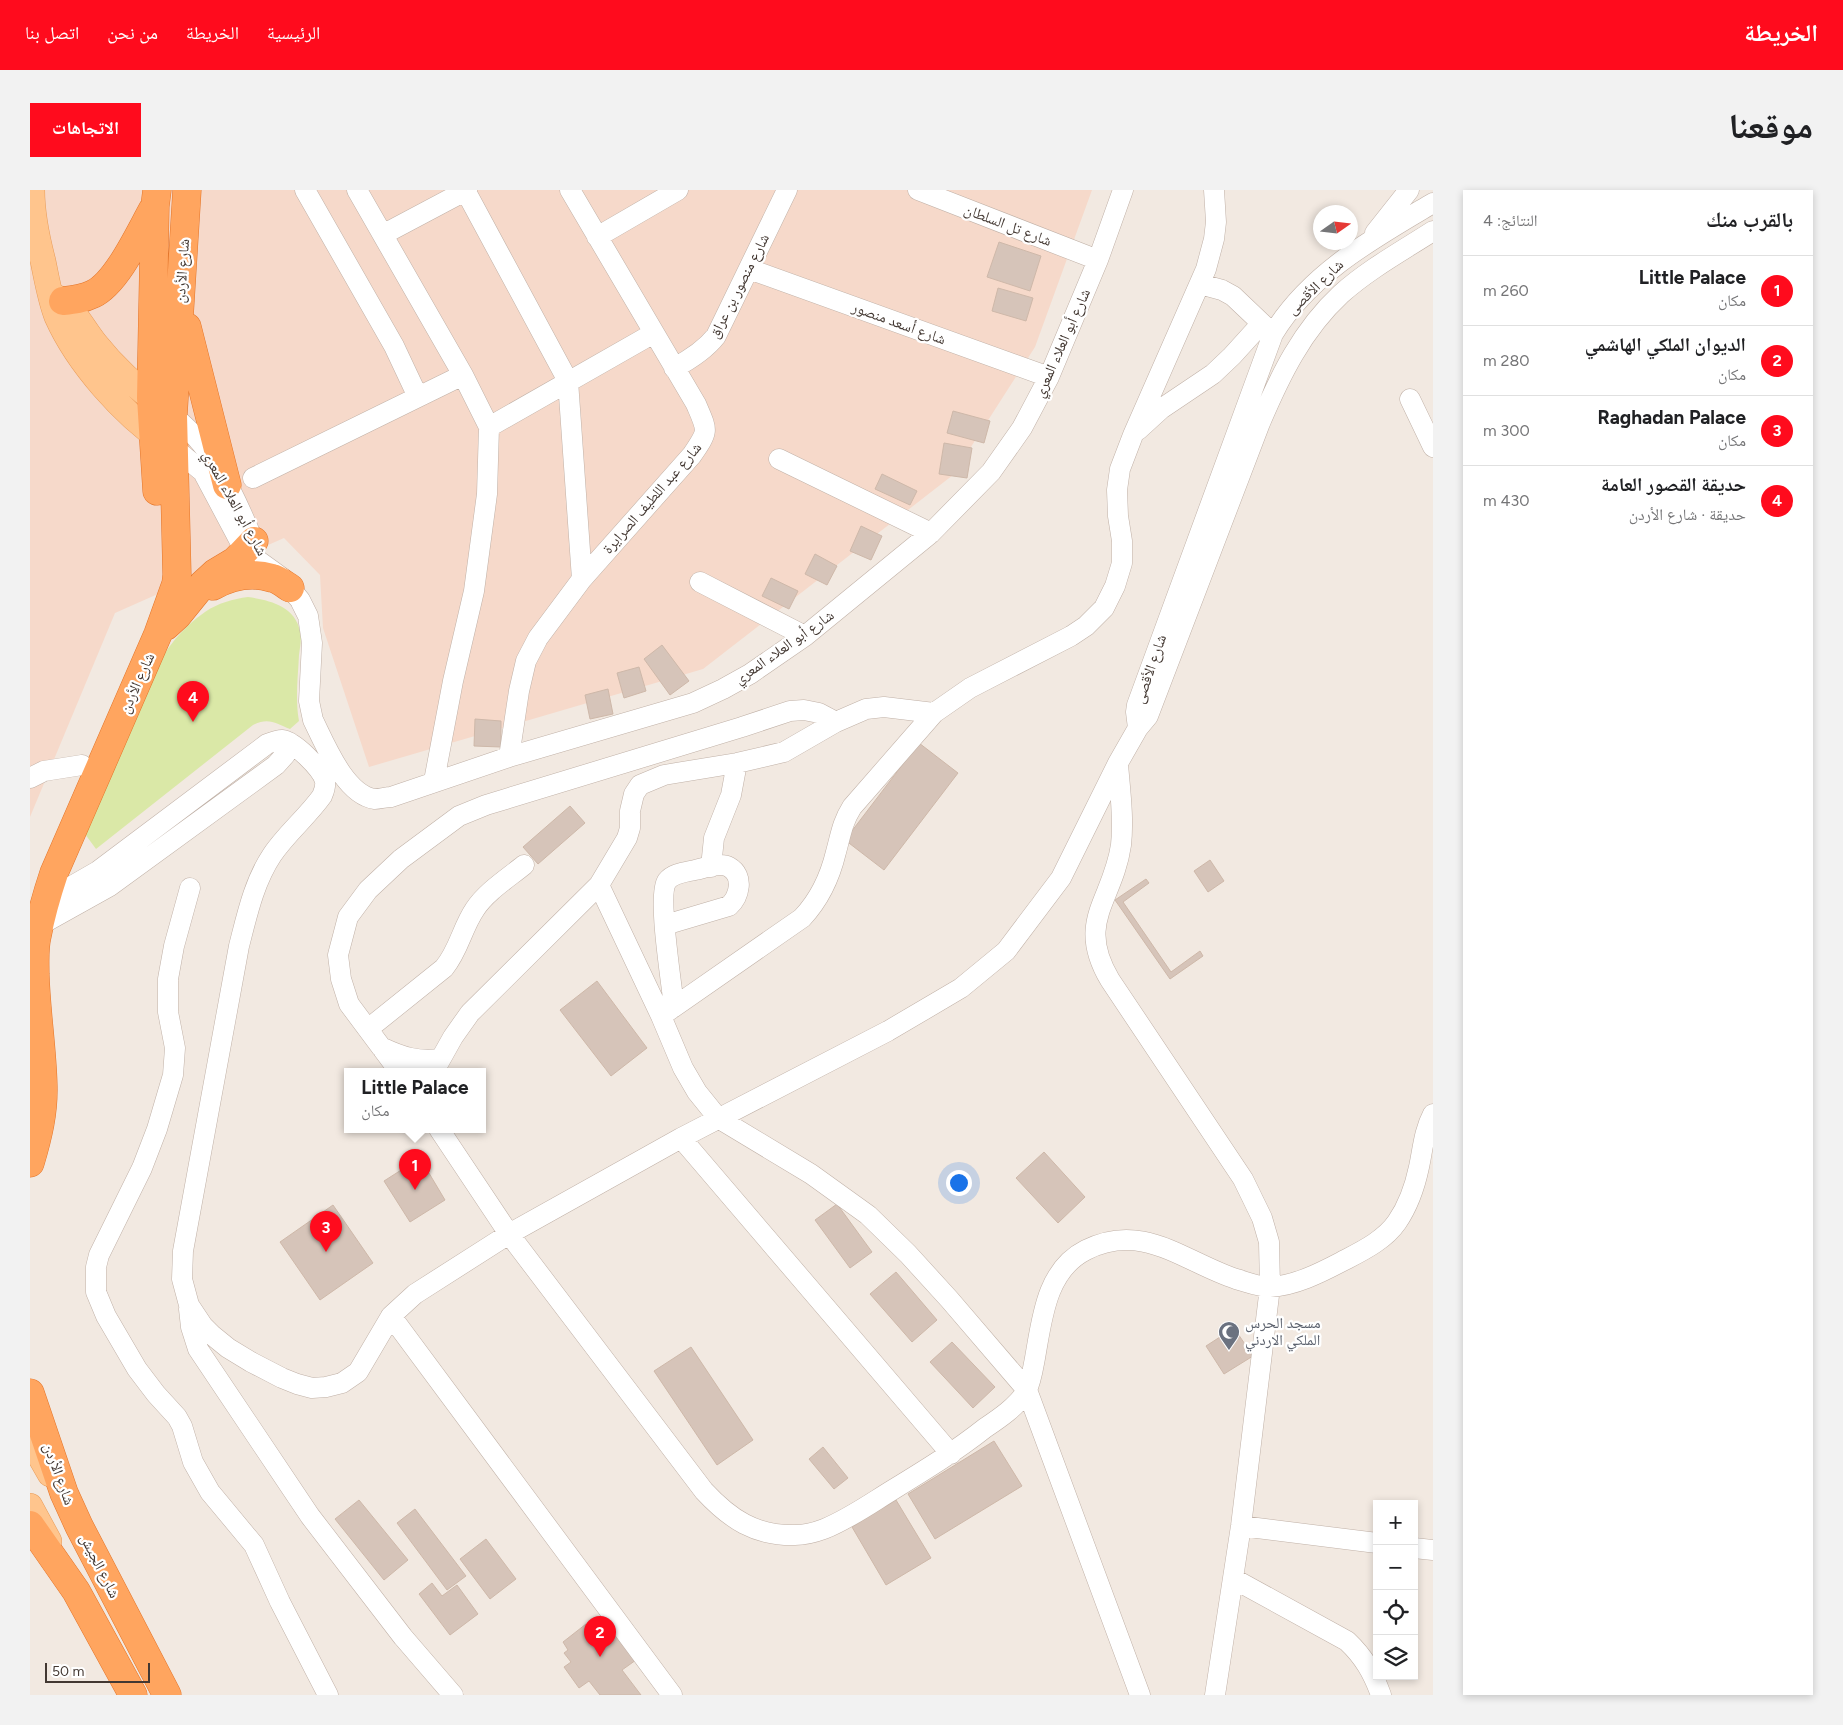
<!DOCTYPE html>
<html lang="ar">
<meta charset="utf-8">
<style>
:root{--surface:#fff;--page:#f2f2f2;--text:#202124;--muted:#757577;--line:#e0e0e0;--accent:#ff0b1d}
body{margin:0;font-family:Figtree,"Noto Naskh Arabic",sans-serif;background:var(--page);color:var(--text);direction:rtl}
.controls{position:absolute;right:15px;bottom:15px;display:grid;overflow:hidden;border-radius:0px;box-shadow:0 2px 8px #0003}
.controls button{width:45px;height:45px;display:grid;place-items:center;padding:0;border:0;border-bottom:1px solid var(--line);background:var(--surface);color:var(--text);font:25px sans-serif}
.compass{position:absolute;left:1283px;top:15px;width:45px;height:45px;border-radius:50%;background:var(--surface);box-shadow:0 2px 8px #0003;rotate:76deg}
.scale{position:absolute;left:15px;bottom:12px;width:105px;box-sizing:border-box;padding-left:5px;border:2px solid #433832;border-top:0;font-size:14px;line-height:18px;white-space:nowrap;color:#433832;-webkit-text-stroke:4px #fff;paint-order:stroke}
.you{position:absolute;left:928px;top:992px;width:18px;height:18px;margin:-12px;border:4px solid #fff;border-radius:50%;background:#1a73e8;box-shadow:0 0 0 8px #1a73e833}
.badge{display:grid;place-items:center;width:32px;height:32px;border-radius:50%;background:var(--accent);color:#fff;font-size:16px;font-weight:700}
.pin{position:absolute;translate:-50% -41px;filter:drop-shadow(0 1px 2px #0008)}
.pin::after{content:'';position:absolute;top:26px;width:18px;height:15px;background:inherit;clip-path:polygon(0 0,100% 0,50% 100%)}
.popup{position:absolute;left:314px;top:878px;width:142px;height:65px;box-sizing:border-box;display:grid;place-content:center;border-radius:0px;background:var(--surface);filter:drop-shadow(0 1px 4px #0005);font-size:16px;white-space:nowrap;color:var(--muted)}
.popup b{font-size:19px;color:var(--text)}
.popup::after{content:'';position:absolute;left:50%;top:100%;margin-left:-10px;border:10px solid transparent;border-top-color:var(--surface)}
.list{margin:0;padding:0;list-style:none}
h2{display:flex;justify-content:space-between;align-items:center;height:65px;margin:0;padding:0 20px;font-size:21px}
h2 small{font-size:16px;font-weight:400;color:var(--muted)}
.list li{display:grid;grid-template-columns:32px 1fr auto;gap:15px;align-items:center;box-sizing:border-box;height:70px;padding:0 20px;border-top:1px solid var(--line)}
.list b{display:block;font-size:19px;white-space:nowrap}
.list p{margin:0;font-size:16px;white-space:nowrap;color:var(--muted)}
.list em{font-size:16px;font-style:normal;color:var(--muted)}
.icon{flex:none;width:28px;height:28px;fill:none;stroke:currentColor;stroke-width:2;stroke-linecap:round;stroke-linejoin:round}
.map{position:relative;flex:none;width:1403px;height:1505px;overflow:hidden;direction:ltr;border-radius:0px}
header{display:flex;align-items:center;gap:30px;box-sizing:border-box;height:70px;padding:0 25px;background:var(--accent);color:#fff}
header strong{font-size:24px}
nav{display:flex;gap:28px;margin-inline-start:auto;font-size:18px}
.intro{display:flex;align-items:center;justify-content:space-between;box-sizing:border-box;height:120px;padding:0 30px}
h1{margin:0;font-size:35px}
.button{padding:12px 22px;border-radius:0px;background:var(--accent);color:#fff;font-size:18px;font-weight:700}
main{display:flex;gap:30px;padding:0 30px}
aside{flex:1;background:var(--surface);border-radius:0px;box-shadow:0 2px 8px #0003}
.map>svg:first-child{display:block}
</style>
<header>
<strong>الخريطة</strong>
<nav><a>الرئيسية</a><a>الخريطة</a><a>من نحن</a><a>اتصل بنا</a></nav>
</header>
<div class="intro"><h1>موقعنا</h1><a class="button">الاتجاهات</a></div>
<main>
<aside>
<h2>بالقرب منك<small>النتائج: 4</small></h2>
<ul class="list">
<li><span class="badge">1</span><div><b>Little Palace</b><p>مكان</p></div><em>260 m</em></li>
<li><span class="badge">2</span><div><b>الديوان الملكي الهاشمي</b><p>مكان</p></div><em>280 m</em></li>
<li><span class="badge">3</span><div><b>Raghadan Palace</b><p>مكان</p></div><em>300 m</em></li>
<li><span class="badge">4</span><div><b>حديقة القصور العامة</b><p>حديقة · شارع الأردن</p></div><em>430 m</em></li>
</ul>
</aside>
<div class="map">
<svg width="1403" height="1505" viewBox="0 0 1403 1505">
<rect width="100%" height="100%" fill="#f2e9e1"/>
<!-- commercial -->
<path fill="#f6d9ca" d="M0,0H1062L1005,157L923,285L673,479L339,577L293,438L290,385L254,348L85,423L0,627Z"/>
<!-- green -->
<path fill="#dae8a7" d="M218,407C239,410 265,416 270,441C272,448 270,457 269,465C268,487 265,509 269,531L260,539C246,533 238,527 223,535L66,659L55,644C67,614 79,585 91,556C110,508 130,452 175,422C188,413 203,409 218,407Z"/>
<!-- building -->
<path fill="#d6c4b9" stroke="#ceb8a9" d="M969,52L1011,66L1000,101L957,87Z
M968,98L1003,108L996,131L962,121Z
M923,221L960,231L954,253L917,243Z
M914,253L942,258L937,288L909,284Z
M852,284L887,301L880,315L845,299Z
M831,336L852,346L841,370L820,361Z
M785,364L807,376L797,395L775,384Z
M741,388L768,401L759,419L732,406Z
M632,455L659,491L640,505L614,469Z
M609,477L616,501L594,508L587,483Z
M578,499L583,524L560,529L555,505Z
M445,529L471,531V557L444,556Z
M889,553L928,583L854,680L815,650Z
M540,616L555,633L508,674L493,657Z
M1180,670L1194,691L1178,702L1164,681Z
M1116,689L1119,693L1093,712L1141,782L1170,761L1173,766L1140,789L1085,710Z
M567,791L617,858L581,886L530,820Z
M1014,962L1055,1007L1028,1033L986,988Z
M390,968L415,1010L380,1032L354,991Z
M807,1014L842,1062L820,1078L785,1030Z
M303,1015L343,1073L290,1110L250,1052Z
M866,1082L907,1130L882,1152L840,1104Z
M1204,1138L1223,1166L1194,1184L1176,1156Z
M922,1152L965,1197L943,1218L900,1172Z
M661,1157L723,1250L687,1275L624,1181Z
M964,1251L992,1296L905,1349L878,1304Z
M793,1257L818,1288L804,1299L779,1269Z
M329,1310L378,1370L354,1390L305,1329Z
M866,1310L901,1368L856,1395L822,1337Z
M385,1319L436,1386L417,1400L367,1333Z
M456,1349L486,1389L460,1409L430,1369Z
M402,1393L412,1406L427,1395L448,1424L420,1445L389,1404Z
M570,1433L579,1444L583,1441L606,1470L592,1480L611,1505H570L559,1491L549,1498L534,1477L541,1472L534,1463L538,1460L533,1452L556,1434L561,1440Z"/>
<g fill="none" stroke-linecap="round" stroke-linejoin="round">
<!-- minor casing -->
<g stroke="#c0b1a7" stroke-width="21">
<path id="minor" d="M275,0L364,156L388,207
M327,0L433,185L459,237L457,304L444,401L423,491L404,591
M435,0L538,191L552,389
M888,0L1068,70
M1345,43L1379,0
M354,44L437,0
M567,47L648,0
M719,79L1019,187
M1170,94L1192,100L1203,106L1240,141
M644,178C661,169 675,160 686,146L757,0
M1380,209L1403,257
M143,225C152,234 162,242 170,252C191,276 208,314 220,343
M459,237L624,143
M1108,240L1131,219L1183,184L1202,166L1231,134
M144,258L173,282L215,361L251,387L270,410L278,426L282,453L279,511L283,530C295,554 315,605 345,609C350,609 356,607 361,607L479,567L663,513L693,499L720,484L775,446L901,343L961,282L992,238L1019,187L1068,70L1093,0
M749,269L901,343
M223,288L433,185
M670,392L775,446
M1108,538L1106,522L1107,515L1243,144C1280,83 1344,48 1403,13
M479,567L489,501L496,471L508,448L552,389L662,265C679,240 678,242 666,214L540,0
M1088,574C1090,600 1094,628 1091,655C1083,711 1045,731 1080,790L1213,989L1232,1028L1239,1052L1240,1097L1211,1336L1185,1505
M0,588L14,581L52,575
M681,677L684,648L701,605L707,573
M569,695L631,826L653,878L667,902L688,928L781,984L838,1025L878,1064L919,1109L997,1200L1110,1505
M160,698L144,756L138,789V822L145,858L143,885L127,939L112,978L69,1065L66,1077V1102L76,1126L107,1179L126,1204L147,1227L152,1236L163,1272L180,1302L224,1355L250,1412L298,1505
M14,712L68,681L237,554C242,552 247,550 252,550C264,551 292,579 295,591C296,597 294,601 292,606C277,627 256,644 242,665C224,692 217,725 209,756L153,1061L152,1089L159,1115L173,1136L182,1145L198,1158L221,1172L252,1188L267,1194L282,1198L296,1197L312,1193L328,1182L361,1126L385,1104L479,1044L651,948L858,841L931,798L976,761L1031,688L1088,573L1108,538L1118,526L1230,233C1250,186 1272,140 1311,104C1339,79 1372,61 1403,41
M10,735L80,696L246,575L255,565L259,552
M635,735L699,716C709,707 715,686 699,677C690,672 675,678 665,680C656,682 643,683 637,691C627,705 642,795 644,817
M631,826L772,728C790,709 800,687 806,662C811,644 812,633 822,617L904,523L940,498L1041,446L1056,436L1074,418L1085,396L1092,373V351L1088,326L1087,300L1090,279L1103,245L1176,79L1184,49L1186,32L1184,0
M338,839L414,778C429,760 432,738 445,719C456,702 478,688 494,675
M351,857C372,867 388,872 410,869
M369,881L319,814L311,789L308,765L318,727L338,700L371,669L429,626L456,615L712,537L760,521L774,520L789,523L806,532
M404,881L423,847L440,823L569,695L597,648L600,638V621L604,604L610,595L634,585L707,573L754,562L806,532L836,519L854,517L904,523
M409,939L479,1044L674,1301C700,1329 725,1346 765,1345C774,1345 786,1342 794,1339C819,1329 841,1313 864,1299C895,1280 926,1261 955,1238C970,1228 986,1217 996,1202C1001,1192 1003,1179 1005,1168C1012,1129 1016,1080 1056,1060C1113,1031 1154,1072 1206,1089C1217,1092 1229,1097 1240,1097C1264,1096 1290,1083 1311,1072C1330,1062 1354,1051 1367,1032C1378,1016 1385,996 1389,977C1393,958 1394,941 1403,924
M651,948L921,1264
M159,1119L161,1137L168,1159L280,1326L373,1447L423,1505
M361,1126L642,1505
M1211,1336L1347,1353
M1384,1358L1403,1360
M1204,1389L1317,1451C1334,1467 1343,1483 1351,1505"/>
</g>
<!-- major casing -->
<g stroke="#e89c59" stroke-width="26">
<path id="major" d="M2,0C2,24 7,48 13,71C17,90 20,109 27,127C48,174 93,224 135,253
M28,108C44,119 53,138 65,153C84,177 108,199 133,217
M0,1249L20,1284
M0,1316L19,1351"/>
</g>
<!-- highway casing -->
<g stroke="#e3752a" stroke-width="29">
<path id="highway" d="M127,0L125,16L121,208L127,301
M33,111C43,110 53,109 63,104C87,93 110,42 123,19
M157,137L197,295
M183,396C201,386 222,382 242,388C248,389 254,394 260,398
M136,436L147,426L173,394L185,383L205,371L224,351
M0,973C8,946 14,922 13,894C12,857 6,821 5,784C5,772 4,758 7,746C11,725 17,704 24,683L128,444L146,394L147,385L143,225L157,0
M0,1203L34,1303L49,1336L137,1505
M0,1335L46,1401L103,1505"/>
</g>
<!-- minor -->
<use href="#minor" stroke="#fff" stroke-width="20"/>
<!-- major -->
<use href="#major" stroke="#ffc58d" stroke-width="25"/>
<!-- highway -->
<use href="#highway" stroke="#ffa55f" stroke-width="28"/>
</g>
<!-- icons -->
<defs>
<g id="mosque-pin" transform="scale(1.125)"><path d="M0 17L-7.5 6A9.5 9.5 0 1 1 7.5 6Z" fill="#6b7280" stroke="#fff"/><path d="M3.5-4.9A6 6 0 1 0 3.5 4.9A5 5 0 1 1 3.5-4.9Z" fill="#fff"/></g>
</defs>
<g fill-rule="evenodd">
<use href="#mosque-pin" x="1199" y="1142"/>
</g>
<g text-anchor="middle" stroke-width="4.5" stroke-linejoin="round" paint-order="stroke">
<!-- street labels -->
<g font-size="15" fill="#433832" stroke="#fff">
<text transform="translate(978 35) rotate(21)" y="5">شارع تل السلطان</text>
<text transform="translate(152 81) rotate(-86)" y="5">شارع الأردن</text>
<text transform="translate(709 96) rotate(-63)" y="5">شارع منصور بن عراق</text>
<text transform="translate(1285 97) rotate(-44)" y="5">شارع الأقصى</text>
<text transform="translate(869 133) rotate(20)" y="5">شارع أسعد منصور</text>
<text transform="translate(1032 153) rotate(-66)" y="5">شارع أبو العلاء المعري</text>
<text transform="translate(622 308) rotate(-49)" y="5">شارع عبد اللطيف الصرايرة</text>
<text transform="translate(205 313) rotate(61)" y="5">شارع أبو العلاء المعري</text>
<text transform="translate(754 457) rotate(-35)" y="5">شارع أبو العلاء المعري</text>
<text transform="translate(1120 479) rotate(-71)" y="5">شارع الأقصى</text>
<text transform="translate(107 493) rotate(-66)" y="5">شارع الأردن</text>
<text transform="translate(29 1284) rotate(70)" y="5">شارع الأردن</text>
<text transform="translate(70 1376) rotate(63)" y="5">شارع الجيش</text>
</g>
<!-- worship labels -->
<g font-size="15" fill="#5b616d" stroke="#fff" text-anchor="start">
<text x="1215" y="1138">مسجد الحرس<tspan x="1215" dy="17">الملكي الاردني</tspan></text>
</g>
</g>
</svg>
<div class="controls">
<button>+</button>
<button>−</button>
<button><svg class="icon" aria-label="locate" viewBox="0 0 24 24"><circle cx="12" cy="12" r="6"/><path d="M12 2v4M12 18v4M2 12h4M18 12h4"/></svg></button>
<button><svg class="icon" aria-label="layers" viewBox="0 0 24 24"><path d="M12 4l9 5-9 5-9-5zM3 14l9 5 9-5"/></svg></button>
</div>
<svg class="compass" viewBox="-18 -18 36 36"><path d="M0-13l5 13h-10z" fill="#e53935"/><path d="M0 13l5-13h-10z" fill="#757577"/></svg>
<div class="scale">50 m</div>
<div class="you"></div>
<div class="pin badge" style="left:385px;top:1000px">1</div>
<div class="popup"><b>Little Palace</b>مكان</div>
<div class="pin badge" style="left:570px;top:1467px">2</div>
<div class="pin badge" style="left:296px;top:1062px">3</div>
<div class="pin badge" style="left:163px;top:532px">4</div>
</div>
</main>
